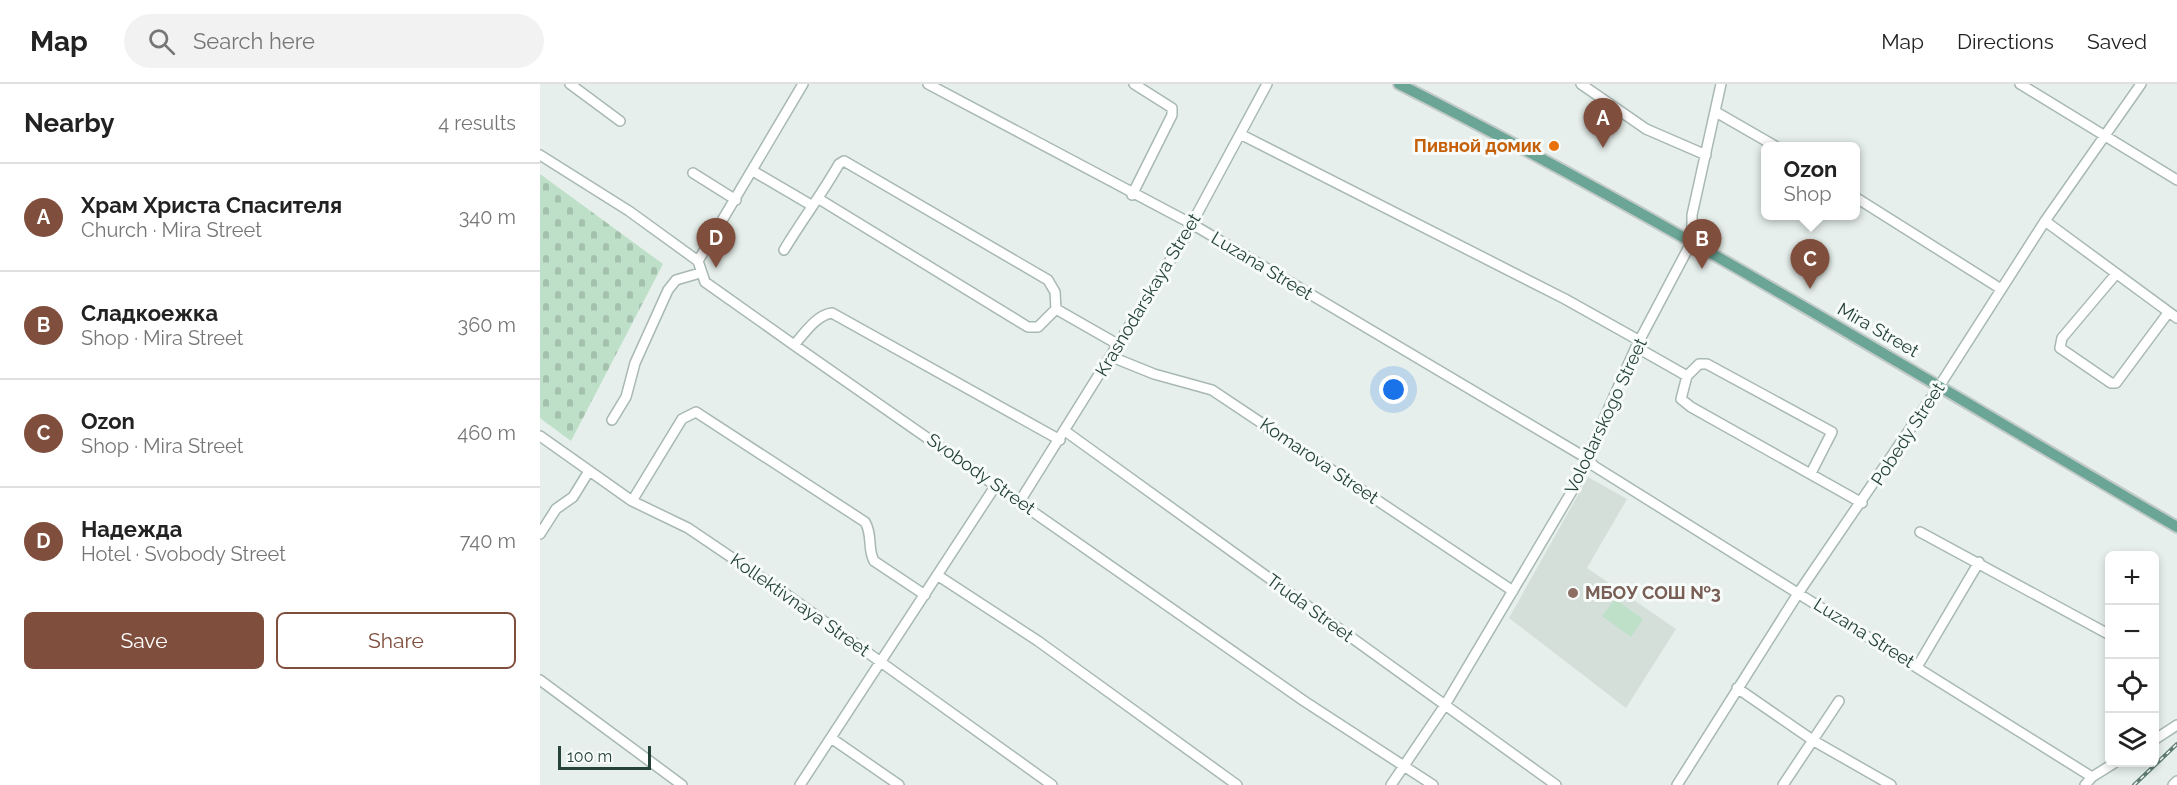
<!DOCTYPE html>
<meta charset="utf-8">
<style>
:root{--surface:#fff;--page:#f2f2f2;--text:#222;--muted:#767676;--line:#e0e0e0;--accent:#804e3d}
body{margin:0;font-family:Raleway,sans-serif;background:var(--page);color:var(--text)}
.controls{position:absolute;right:18px;bottom:18px;display:grid;overflow:hidden;border-radius:9px;box-shadow:0 3px 9px #0003}
.controls button{width:54px;height:54px;display:grid;place-items:center;padding:0;border:0;border-bottom:2px solid var(--line);background:var(--surface);color:var(--text);font:30px sans-serif}
.scale{position:absolute;left:18px;bottom:15px;width:93px;box-sizing:border-box;padding-left:6px;border:3px solid #24423a;border-top:0;font-size:16px;line-height:21px;white-space:nowrap;color:#24423a;-webkit-text-stroke:4px #f7fbf9;paint-order:stroke}
.you{position:absolute;left:854px;top:306px;width:21px;height:21px;margin:-15px;border:4px solid #fff;border-radius:50%;background:#1a73e8;box-shadow:0 0 0 9px #1a73e833}
.badge{display:grid;place-items:center;width:39px;height:39px;border-radius:50%;background:var(--accent);color:#fff;font-size:20px;font-weight:700}
.pin{position:absolute;translate:-50% -50px;filter:drop-shadow(0 2px 3px #0008)}
.pin::after{content:'';position:absolute;top:32px;width:21px;height:18px;background:inherit;clip-path:polygon(0 0,100% 0,50% 100%)}
.popup{position:absolute;left:1221px;top:58px;width:99px;height:78px;box-sizing:border-box;display:grid;place-content:center;border-radius:9px;background:var(--surface);filter:drop-shadow(0 2px 4px #0005);font-size:20px;white-space:nowrap;color:var(--muted)}
.popup b{font-size:22px;color:var(--text)}
.popup::after{content:'';position:absolute;left:50%;top:100%;margin-left:-12px;border:12px solid transparent;border-top-color:var(--surface)}
.list{margin:0;padding:0;list-style:none}
h2{display:flex;justify-content:space-between;align-items:center;height:78px;margin:0;padding:0 24px;font-size:26px}
h2 small{font-size:20px;font-weight:400;color:var(--muted)}
.list li{display:grid;grid-template-columns:39px 1fr auto;gap:18px;align-items:center;box-sizing:border-box;height:108px;padding:0 24px;border-top:2px solid var(--line)}
.list b{display:block;font-size:22px;white-space:nowrap}
.list p{margin:0;font-size:20px;white-space:nowrap;color:var(--muted)}
.list em{font-size:20px;font-style:normal;color:var(--muted)}
.actions{display:flex;gap:12px;padding:18px 24px}
.actions a{flex:1;padding:14px 0;border:2px solid var(--accent);border-radius:9px;text-align:center;font-size:21px;color:var(--accent)}
.actions .main{background:var(--accent);color:#fff}
.icon{flex:none;width:33px;height:33px;fill:none;stroke:currentColor;stroke-width:2;stroke-linecap:round;stroke-linejoin:round}
.map{position:relative;flex:none;width:1637px;height:701px;overflow:hidden}
header{display:flex;align-items:center;gap:36px;box-sizing:border-box;height:84px;padding:0 30px;background:var(--surface);border-bottom:2px solid var(--line)}
header strong{font-size:28px}
nav{display:flex;gap:33px;margin-inline-start:auto;font-size:21px}
.search{width:420px;height:54px;background:var(--page);display:flex;align-items:center;gap:15px;box-sizing:border-box;padding:0 21px;border-radius:33px;color:var(--muted);font-size:22px}
main{display:flex}
aside{flex:1;background:var(--surface)}
.map>svg:first-child{display:block}
</style>
<header>
<strong>Map</strong>
<div class="search"><svg class="icon" aria-label="search" viewBox="0 0 24 24"><circle cx="10" cy="10" r="6"/><path d="M15 15l6 6"/></svg>Search here</div>
<nav><a>Map</a><a>Directions</a><a>Saved</a></nav>
</header>
<main>
<aside>
<h2>Nearby<small>4 results</small></h2>
<ul class="list">
<li><span class="badge">A</span><div><b>Храм Христа Спасителя</b><p>Church · Mira Street</p></div><em>340 m</em></li>
<li><span class="badge">B</span><div><b>Сладкоежка</b><p>Shop · Mira Street</p></div><em>360 m</em></li>
<li><span class="badge">C</span><div><b>Ozon</b><p>Shop · Mira Street</p></div><em>460 m</em></li>
<li><span class="badge">D</span><div><b>Надежда</b><p>Hotel · Svobody Street</p></div><em>740 m</em></li>
</ul>
<div class="actions"><a class="main">Save</a><a>Share</a></div>
</aside>
<div class="map">
<svg width="1637" height="701" viewBox="0 0 1637 701">
<defs>
<pattern id="cemetery-stones" width="16" height="16" patternUnits="userSpaceOnUse" patternTransform="scale(1.5)"><rect width="16" height="16" fill="#bfe0c8"/><path d="M2 7V4a2 2 0 0 1 4 0v3zM10 15v-3a2 2 0 0 1 4 0v3z" fill="#a4c1ad"/></pattern>
</defs>
<rect width="100%" height="100%" fill="#e6efeb"/>
<!-- built -->
<path fill="#d4dfda" d="M1048,393L1087,415L1047,484L1136,545L1086,624L969,534Z"/>
<!-- green -->
<path fill="#bfe0c8" d="M1075,515L1103,535L1091,553L1062,532Z"/>
<!-- cemetery -->
<path fill="url(#cemetery-stones)" d="M0,90L123,180L31,357L0,334Z"/>
<g fill="none" stroke-linecap="round" stroke-linejoin="round">
<!-- minor casing -->
<g stroke="#a8b8b2" stroke-width="12">
<path id="minor" d="M30,0L80,37
M388,0L652,140L1048,375L1054,382L1552,693
M1041,0L1106,45L1166,71
M1480,0L1637,96
M1176,28L1235,62
M700,50L1025,215L1100,257
M0,71L89,127L158,177L165,198L254,261L764,617L893,701
M213,87L271,121
M153,89L196,116
M592,111L632,31V24L594,0
M1315,113L1461,205
M279,115L488,243H498L516,225
M1505,137L1637,234
M244,166C262,136 282,110 299,80L304,77L508,196L515,208L516,225
M158,177L263,0
M1576,190L1522,254L1520,264L1571,299H1576L1628,229
M516,225L579,261
M254,261C264,250 276,231 292,229L520,356
M1096,263L1147,292L1141,315L1151,323L1322,419
M572,273L614,290L672,306L973,507
M1147,292L1159,280H1167L1292,348L1271,389
M72,336L86,313L95,279L128,206L136,196L160,189
M525,347L1016,701
M0,352L92,417L148,444L253,515L512,701
M92,417L142,335L156,328L325,438C333,451 327,464 334,477L385,511
M480,417L643,156L727,0
M1380,448L1570,551
M0,450L16,425L33,413L49,387
M397,491L498,557L697,701
M1377,583L1439,478
M0,596L142,701
M1197,604L1274,657L1351,701
M291,654L359,701
M1614,656L1637,641
M260,701L456,401
M851,701L905,621L1032,407L1096,263L1152,157V131L1181,0
M1137,701L1259,508L1400,301L1505,137L1601,0
M1243,701L1299,617
M1545,701L1552,693L1576,678
M1633,701L1637,697"/>
</g>
<!-- major casing -->
<g stroke="#c2cac8" stroke-width="14">
<path id="major" d="M859,0C1126,135 1379,292 1637,443"/>
</g>
<!-- minor -->
<use href="#minor" stroke="#fff" stroke-width="9"/>
<!-- major -->
<use href="#major" stroke="#6aa596" stroke-width="10"/>
<!-- rail casing -->
<g stroke="#5f7d75" stroke-width="4">
<path id="rail" d="M1594,701L1637,660"/>
</g>
<!-- rail -->
<use href="#rail" stroke="#f7fbf9" stroke-width="1.5" stroke-dasharray="4.5" stroke-linecap="butt"/>
</g>
<!-- markers -->
<circle fill="#e8710a" stroke="#f7fbf9" stroke-width="2" cx="1014" cy="62" r="6"/>
<circle fill="#8d6e63" stroke="#f7fbf9" stroke-width="2" cx="1033" cy="509" r="6"/>
<g text-anchor="middle" stroke-width="6" stroke-linejoin="round" paint-order="stroke">
<!-- food labels -->
<g font-size="18" font-weight="bold" fill="#c56008" stroke="#f7fbf9" text-anchor="end">
<text x="1002" y="68">Пивной домик</text>
</g>
<!-- street labels -->
<g font-size="18" fill="#24423a" stroke="#f7fbf9">
<text transform="translate(722 182) rotate(31)" y="6">Luzana Street</text>
<text transform="translate(608 211) rotate(-59)" y="6">Krasnodarskaya Street</text>
<text transform="translate(1338 246) rotate(30)" y="6">Mira Street</text>
<text transform="translate(1066 332) rotate(-65)" y="6">Volodarskogo Street</text>
<text transform="translate(1368 350) rotate(-57)" y="6">Pobedy Street</text>
<text transform="translate(779 377) rotate(34)" y="6">Komarova Street</text>
<text transform="translate(441 390) rotate(35)" y="6">Svobody Street</text>
<text transform="translate(260 521) rotate(35)" y="6">Kollektivnaya Street</text>
<text transform="translate(770 524) rotate(36)" y="6">Truda Street</text>
<text transform="translate(1324 549) rotate(32)" y="6">Luzana Street</text>
</g>
<!-- education labels -->
<g font-size="18" font-weight="bold" fill="#785e54" stroke="#f7fbf9" text-anchor="start">
<text x="1045" y="515">МБОУ СОШ №3</text>
</g>
</g>
</svg>
<div class="controls">
<button>+</button>
<button>−</button>
<button><svg class="icon" aria-label="locate" viewBox="0 0 24 24"><circle cx="12" cy="12" r="6"/><path d="M12 2v4M12 18v4M2 12h4M18 12h4"/></svg></button>
<button><svg class="icon" aria-label="layers" viewBox="0 0 24 24"><path d="M12 4l9 5-9 5-9-5zM3 14l9 5 9-5"/></svg></button>
</div>
<div class="scale">100 m</div>
<div class="you"></div>
<div class="pin badge" style="left:1063px;top:64px">A</div>
<div class="pin badge" style="left:1162px;top:185px">B</div>
<div class="pin badge" style="left:1270px;top:205px">C</div>
<div class="popup"><b>Ozon</b>Shop</div>
<div class="pin badge" style="left:176px;top:184px">D</div>
</div>
</main>
